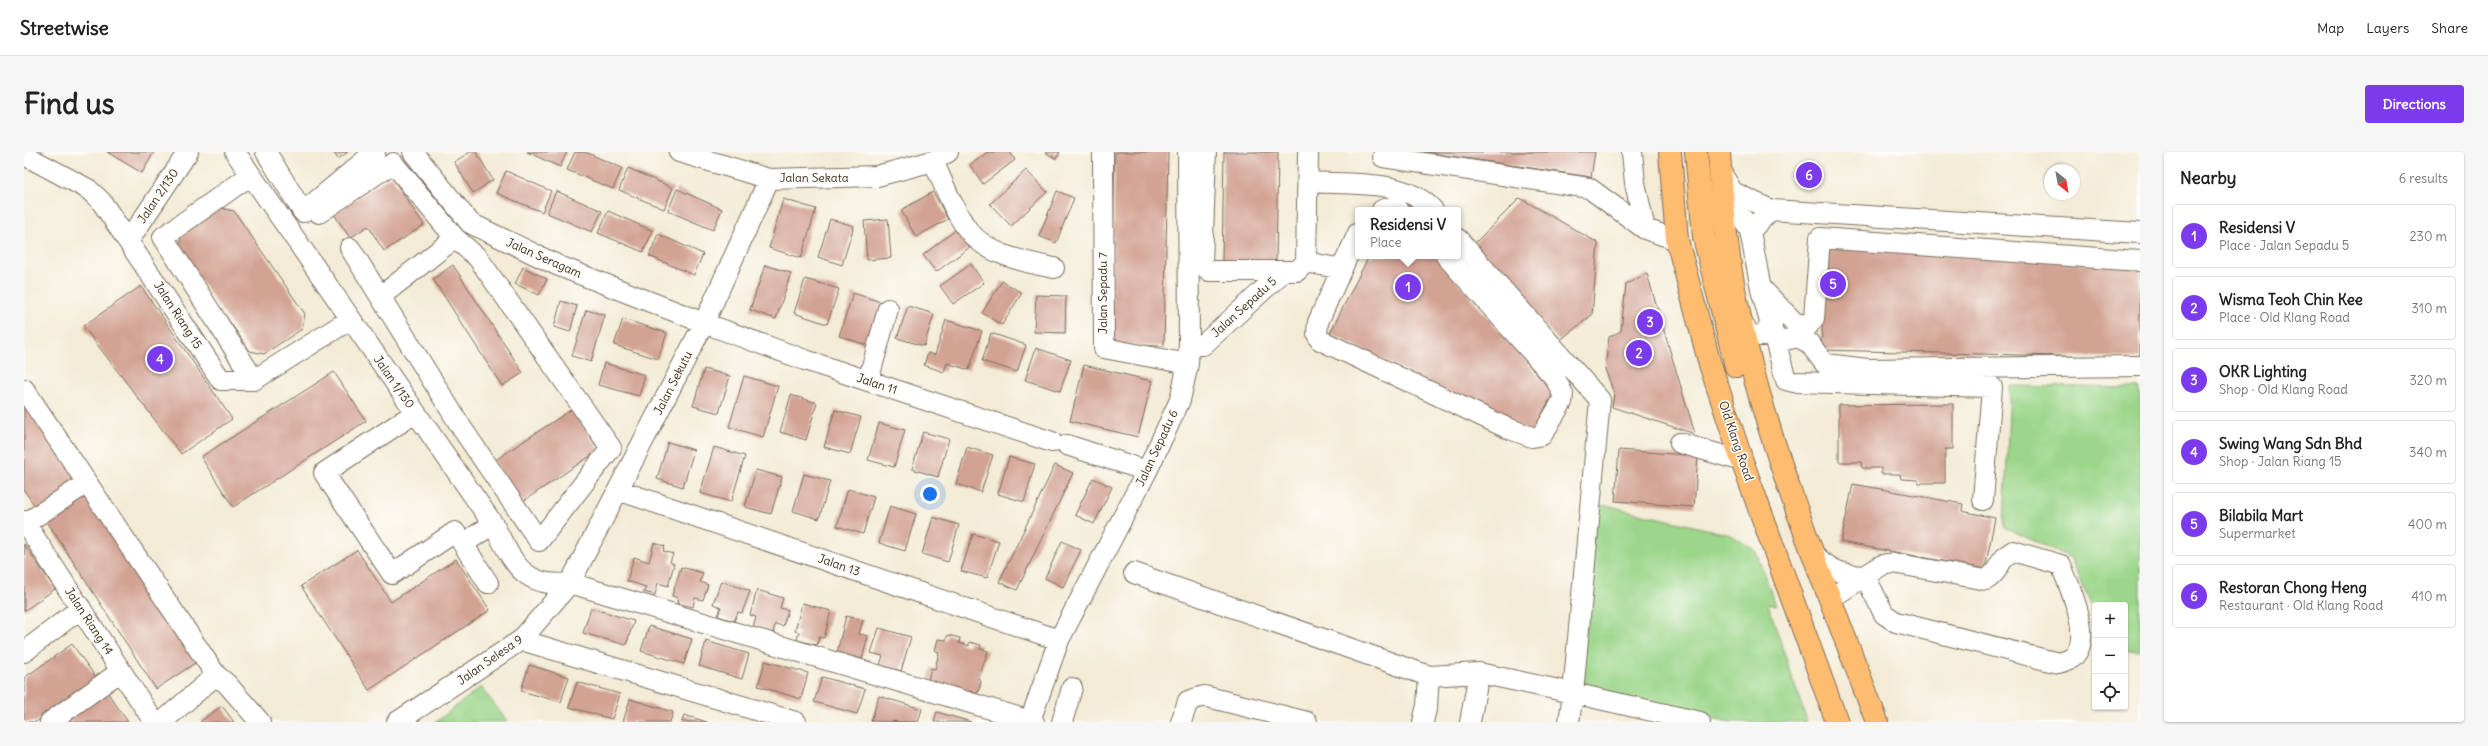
<!DOCTYPE html>
<meta charset="utf-8">
<style>
:root{--surface:#fff;--page:#f6f6f6;--text:#222;--muted:#767676;--line:#e0e0e0;--accent:#7c3aed}
body{margin:0;font-family:Delius,sans-serif;background:var(--page);color:var(--text)}
.controls{position:absolute;right:12px;bottom:12px;display:grid;overflow:hidden;border-radius:4px;box-shadow:0 1px 3px #0004}
.controls button{width:36px;height:36px;display:grid;place-items:center;padding:0;border:0;border-bottom:1px solid var(--line);background:var(--surface);color:var(--text);font:20px sans-serif}
.compass{position:absolute;left:2020px;top:12px;width:36px;height:36px;border-radius:50%;background:var(--surface);box-shadow:0 1px 3px #0004;rotate:149deg}
.you{position:absolute;left:906px;top:342px;width:14px;height:14px;margin:-10px;border:3px solid #fff;border-radius:50%;background:#1a73e8;box-shadow:0 0 0 6px #1a73e833}
.badge{display:grid;place-items:center;width:26px;height:26px;border-radius:50%;background:var(--accent);color:#fff;font-size:13px;font-weight:700}
.pin{position:absolute;translate:-50% -50%;border:2px solid #fff;box-shadow:0 1px 4px #0006}
.popup{position:absolute;left:1331px;top:55px;width:106px;height:52px;box-sizing:border-box;display:grid;place-content:center;border-radius:4px;background:var(--surface);filter:drop-shadow(0 1px 3px #0005);font-size:13px;white-space:nowrap;color:var(--muted)}
.popup b{font-size:15px;color:var(--text)}
.popup::after{content:'';position:absolute;left:50%;top:100%;margin-left:-8px;border:8px solid transparent;border-top-color:var(--surface)}
.list{margin:0;padding:0;list-style:none}
h2{display:flex;justify-content:space-between;align-items:center;height:52px;margin:0;padding:0 16px;font-size:17px}
h2 small{font-size:13px;font-weight:400;color:var(--muted)}
.list li{display:grid;grid-template-columns:26px 1fr auto;gap:12px;align-items:center;box-sizing:border-box;height:64px;margin:0 8px 8px;padding:0 8px;border:1px solid var(--line);border-radius:4px}
.list b{display:block;font-size:15px;white-space:nowrap}
.list p{margin:0;font-size:13px;white-space:nowrap;color:var(--muted)}
.list em{font-size:13px;font-style:normal;color:var(--muted)}
.icon{flex:none;width:22px;height:22px;fill:none;stroke:currentColor;stroke-width:2;stroke-linecap:round;stroke-linejoin:round}
.map{position:relative;flex:none;width:2116px;height:570px;overflow:hidden;border-radius:4px}
header{display:flex;align-items:center;gap:24px;box-sizing:border-box;height:56px;padding:0 20px;background:var(--surface);border-bottom:1px solid var(--line)}
header strong{font-size:19px}
nav{display:flex;gap:22px;margin-inline-start:auto;font-size:14px}
.intro{display:flex;align-items:center;justify-content:space-between;box-sizing:border-box;height:96px;padding:0 24px}
h1{margin:0;font-size:28px}
.button{padding:10px 18px;border-radius:4px;background:var(--accent);color:#fff;font-size:14px;font-weight:700}
main{display:flex;gap:24px;padding:0 24px}
aside{flex:1;background:var(--surface);border-radius:4px;box-shadow:0 1px 3px #0004}
.map>svg:first-child{display:block}
</style>
<header>
<strong>Streetwise</strong>
<nav><a>Map</a><a>Layers</a><a>Share</a></nav>
</header>
<div class="intro"><h1>Find us</h1><a class="button">Directions</a></div>
<main>
<div class="map">
<svg width="2116" height="570" viewBox="0 0 2116 570">
<rect width="100%" height="100%" fill="#fdfcf7"/>
<filter id="ink" filterUnits="userSpaceOnUse"><feTurbulence type="fractalNoise" baseFrequency=".025" numOctaves="2"/><feDisplacementMap in="SourceGraphic" scale="8" xChannelSelector="R" yChannelSelector="G"/><feConvolveMatrix kernelMatrix="1 2 1 2 8 2 1 2 1" color-interpolation-filters="sRGB"/></filter>
<filter id="wash" filterUnits="userSpaceOnUse"><feTurbulence type="fractalNoise" baseFrequency=".012" numOctaves="4" result="noise"/><feDisplacementMap in="SourceGraphic" scale="16" xChannelSelector="R" yChannelSelector="G"/><feGaussianBlur stdDeviation="0.9" result="paint"/><feColorMatrix in="noise" values="0 0 0 0 0 0 0 0 0 0 0 0 0 0 0 0 0 1.4 0 .05"/><feComposite in="paint" operator="in"/></filter>
<g filter="url(#wash)">
<rect width="100%" height="100%" fill="#f3ebd6"/>
<!-- green -->
<path fill="#9bd68a" stroke="#6b8054" d="M1986,234L2116,236V499L2101,498V453H2071V462L2047,406L1980,375Z
M1571,353L1585,354L1707,383L1731,398L1752,454L1744,452L1783,570H1706L1557,538Z
M457,535L484,570H412Z"/>
<g id="blocks">
<!-- building -->
<path fill="#d2a293" d="M83,0H130L118,21Z
M309,0H324L314,7Z
M446,0H452L469,28L449,41L430,10Z
M503,0H543L536,15Z
M551,0H561L598,16L589,37L543,18Z
M964,0H986L991,8L959,32L946,13Z
M1021,0H1036L1032,7Z
M1091,0H1144L1140,194L1087,193Z
M1200,0H1254L1252,111L1198,110Z
M1400,0H1571L1567,25Z
M604,16L649,36L640,57L595,38Z
M1002,18L1023,40L987,74L966,52Z
M482,19L527,39L518,60L472,41Z
M367,24L400,73L360,99L344,74L326,86L310,62Z
M653,37L698,57L689,78L644,59Z
M532,39L578,59L568,80L523,61Z
M1033,39L1050,46L1032,91L1015,84Z
M909,40L924,67L892,85L877,58Z
M1496,46L1574,91L1568,163L1535,189L1450,92Z
M759,47L792,57L777,106L745,96Z
M196,56L210,59L281,162L278,177L240,202L226,199L155,97L158,82Z
M584,59L629,79L619,100L574,81Z
M806,67L830,74L818,113L794,105Z
M864,67L867,106L843,108L840,69Z
M933,77L946,95L912,120L899,103Z
M634,82L679,102L670,123L625,104Z
M1802,95L2116,115V206L1797,198Z
M1345,104H1411L1529,241L1508,282L1306,181Z
M947,112L960,131L929,152L916,134Z
M429,113L499,221L478,234L409,127Z
M741,113L767,121L752,167L726,158Z
M499,115L523,127L515,143L491,132Z
M1623,122L1671,282L1588,255L1590,241L1581,217L1585,185L1597,179L1602,132Z
M781,127L815,137L803,172L770,161Z
M978,129L998,141L978,173L958,161Z
M117,134L208,267L157,302L59,174Z
M829,141L863,152L849,195L815,184Z
M1012,143L1042,144L1041,181L1010,180Z
M537,149L553,154L546,180L530,175Z
M884,154L910,162L900,194L873,186Z
M562,158L581,163L567,210L548,204Z
M599,167L643,181L634,207L590,193Z
M922,168L958,179L945,218L923,211L920,220L900,213L904,201L911,203Z
M967,181L1002,193L993,220L958,209Z
M1012,196L1047,208L1036,239L1001,228Z
M580,211L621,223L615,244L574,233Z
M1060,213L1128,229L1114,285L1046,269Z
M680,217L706,224L695,261L669,254Z
M310,220L342,269L209,355L177,305Z
M720,224L754,234L739,285L705,275Z
M767,243L793,251L782,288L756,280Z
M0,244L57,331L14,359L0,338Z
M1929,252V297H1921V331H1894V328L1877,327L1876,322H1857V316H1838V310H1815V253Z
M548,257L575,298L498,350L470,309Z
M811,258L837,265L826,302L800,295Z
M855,271L881,278L870,315L844,308Z
M899,280L925,287L914,325L888,317Z
M644,290L670,298L659,335L633,327Z
M690,295L721,304L707,350L676,341Z
M943,295L969,303L957,340L932,332Z
M1595,298L1674,304L1670,355L1591,349Z
M985,305L1011,312L1000,350L974,342Z
M1031,313L1049,321L993,438L975,430Z
M732,318L758,325L747,362L721,355Z
M780,322L806,329L795,367L769,359Z
M1069,326L1088,335L1070,372L1051,363Z
M1829,332L1939,352L1938,359L1971,366L1961,417L1817,390Z
M824,337L850,345L839,382L813,374Z
M64,341L174,509L132,537L22,368Z
M866,354L892,362L881,399L855,391Z
M909,365L935,373L924,410L898,402Z
M949,382L975,389L963,426L937,419Z
M1038,389L1057,398L1039,435L1021,426Z
M630,391L641,394L639,399L649,402L646,410L650,412L644,434L634,431L631,443L620,440L622,435L603,429L610,405L625,410Z
M0,392L31,437L0,459Z
M333,398L367,450L432,407L466,458L345,538L277,434Z
M657,415L679,421L676,430L684,433L679,448L671,446L669,455L653,451L654,446L648,444Z
M697,429L726,439L718,461L714,460L710,469L694,464L697,455L689,452Z
M733,438L759,446L756,456L764,458L759,474L751,472L749,481L729,476L732,465L726,463Z
M778,451L807,459L800,486L795,485L793,493L773,488L775,480L771,479Z
M567,456L610,469L602,493L559,481Z
M822,464L839,468L835,482L844,484L838,507L813,500Z
M625,474L668,487L660,512L617,499Z
M855,476L887,485L877,519L856,513L859,504L847,501Z
M924,483L936,486L935,491L945,494V490L957,493L956,497L964,499L954,528L957,529L954,541L946,539L945,544L933,541L934,536L904,529L907,516L911,517L915,500L911,499L914,487L922,488Z
M682,489L725,502L718,527L675,514Z
M48,492L73,527L12,570H0V526Z
M741,509L784,521L777,547L734,534Z
M505,513L545,525L537,550L497,539Z
M798,525L841,537L833,562L790,550Z
M553,530L596,542L588,567L545,555Z
M81,537L104,570H35Z
M855,544L898,557L894,570L847,569Z
M606,547L649,560L646,570H599Z
M198,554L210,570H176L185,563Z
M913,560L947,570H910Z
M660,563L683,570H658Z"/>
</g>
</g>
<g filter="url(#ink)">
<use href="#blocks" fill-opacity="0" stroke="#7b6e5e" stroke-width="1"/>
<g fill="none" stroke-linecap="round" stroke-linejoin="round">
<!-- minor casing -->
<g stroke="#7b6e5e" stroke-width="22">
<path id="minor" d="M211,0L469,372C489,409 498,437 546,431L1010,570
M242,0L279,60L351,0
M389,0L446,71L535,114L680,171L781,208L1028,290
M655,0L745,27L853,24L909,9L924,0
M1079,0L1080,196L1164,212
M1182,0L1178,112L1185,119H1260
M1360,0L1359,5L1565,36L1621,77L1653,88
M1608,0L1611,31L1621,77
M2,4L64,37L77,49L197,228H230L327,167
M909,9C920,32 929,58 944,78C963,103 1001,110 1030,116
M1696,19L1709,40L1747,58L1726,79
M227,23L139,85L230,228
M1284,30C1322,33 1381,26 1409,58
M1698,50L1720,68L1726,79L1737,137L1762,228L1769,230L1968,235L1959,348
M1358,58L1369,55L1374,58
M1747,58L2116,81
M295,61L369,11L431,86L454,106L587,296L515,389L439,278L326,96
M1334,81L1294,170L1293,182L1296,188L1483,276L1508,285L1518,283L1538,250L1539,242L1531,226L1422,104
M105,88L164,0
M1282,110L1318,117
M1739,138L1770,170L1784,174L1790,166L1796,86L2116,109
M357,144L431,86
M1717,170L1726,183L1738,184L1748,172
M1753,190L1774,185L1785,191L1801,212L1844,217L2116,214
M1165,192L1179,193L1260,119H1273L1282,110L1284,0
M844,229L864,157
M0,237L192,523L203,532L236,570
M391,261L300,321L368,422L431,380L439,392L469,372
M1656,291L1718,309
M1043,293L1123,319
M594,338L1035,488
M0,369L130,570
M2,371L63,331
M439,392L464,431
M1989,399L2037,413C2045,435 2071,487 2048,506C2045,508 2038,510 2034,511L1872,470L1860,462L1841,424L1858,413L1869,411L1962,428C1978,418 1972,409 1989,399Z
M1791,403C1805,418 1819,423 1841,424
M1110,421L1405,524L1455,521L1549,541L1576,248L1434,87
M1809,452L1807,446L1841,424
M497,488L772,570
M0,500L57,456
M1006,569L1035,488L1123,319L1156,248L1164,212L1165,192L1164,0
M26,570L97,519
M138,570L192,523
M373,570L497,488L546,431L680,171L745,27
M1038,570L1048,536
M1157,570L1164,549L1180,544L1283,570
M1399,570L1403,553L1405,524
M1446,570L1455,521
M1545,570L1549,541L1676,570"/>
</g>
<!-- major casing -->
<g stroke="#7b6e5e" stroke-width="24">
<path id="major" d="M1646,0L1653,88L1685,209L1718,309L1813,570
M1672,0L1680,85L1712,214
M1695,0C1698,49 1702,98 1712,147C1741,293 1801,431 1853,570"/>
</g>
<!-- minor -->
<use href="#minor" stroke="#fff" stroke-width="20"/>
<!-- major -->
<use href="#major" stroke="#febc70" stroke-width="22"/>
</g>
</g>
<g text-anchor="middle" stroke-width="3.5" stroke-linejoin="round" paint-order="stroke">
<!-- street labels -->
<g font-size="12" fill="#3b2a1e" stroke="#fdfcf7">
<text x="790" y="30">Jalan Sekata</text>
<text transform="translate(134 44) rotate(-56)" y="4">Jalan 2/130</text>
<text transform="translate(520 106) rotate(24)" y="4">Jalan Seragam</text>
<text transform="translate(1079 141) rotate(-90)" y="4">Jalan Sepadu 7</text>
<text transform="translate(1220 155) rotate(-42)" y="4">Jalan Sepadu 5</text>
<text transform="translate(154 163) rotate(57)" y="4">Jalan Riang 15</text>
<text transform="translate(370 230) rotate(55)" y="4">Jalan 1/130</text>
<text transform="translate(649 231) rotate(-63)" y="4">Jalan Sekutu</text>
<text transform="translate(853 232) rotate(18)" y="4">Jalan 11</text>
<text transform="translate(1712 289) rotate(71)" y="4">Old Klang Road</text>
<text transform="translate(1133 296) rotate(-65)" y="4">Jalan Sepadu 6</text>
<text transform="translate(815 413) rotate(19)" y="4">Jalan 13</text>
<text transform="translate(65 469) rotate(57)" y="4">Jalan Riang 14</text>
<text transform="translate(466 508) rotate(-35)" y="4">Jalan Selesa 9</text>
</g>
</g>
</svg>
<div class="controls">
<button>+</button>
<button>−</button>
<button><svg class="icon" aria-label="locate" viewBox="0 0 24 24"><circle cx="12" cy="12" r="6"/><path d="M12 2v4M12 18v4M2 12h4M18 12h4"/></svg></button>
</div>
<svg class="compass" viewBox="-18 -18 36 36"><path d="M0-13l5 13h-10z" fill="#e53935"/><path d="M0 13l5-13h-10z" fill="#767676"/></svg>
<div class="you"></div>
<div class="pin badge" style="left:1384px;top:135px">1</div>
<div class="popup"><b>Residensi V</b>Place</div>
<div class="pin badge" style="left:1615px;top:201px">2</div>
<div class="pin badge" style="left:1626px;top:170px">3</div>
<div class="pin badge" style="left:136px;top:207px">4</div>
<div class="pin badge" style="left:1809px;top:132px">5</div>
<div class="pin badge" style="left:1785px;top:23px">6</div>
</div>
<aside>
<h2>Nearby<small>6 results</small></h2>
<ul class="list">
<li><span class="badge">1</span><div><b>Residensi V</b><p>Place · Jalan Sepadu 5</p></div><em>230 m</em></li>
<li><span class="badge">2</span><div><b>Wisma Teoh Chin Kee</b><p>Place · Old Klang Road</p></div><em>310 m</em></li>
<li><span class="badge">3</span><div><b>OKR Lighting</b><p>Shop · Old Klang Road</p></div><em>320 m</em></li>
<li><span class="badge">4</span><div><b>Swing Wang Sdn Bhd</b><p>Shop · Jalan Riang 15</p></div><em>340 m</em></li>
<li><span class="badge">5</span><div><b>Bilabila Mart</b><p>Supermarket</p></div><em>400 m</em></li>
<li><span class="badge">6</span><div><b>Restoran Chong Heng</b><p>Restaurant · Old Klang Road</p></div><em>410 m</em></li>
</ul>
</aside>
</main>
